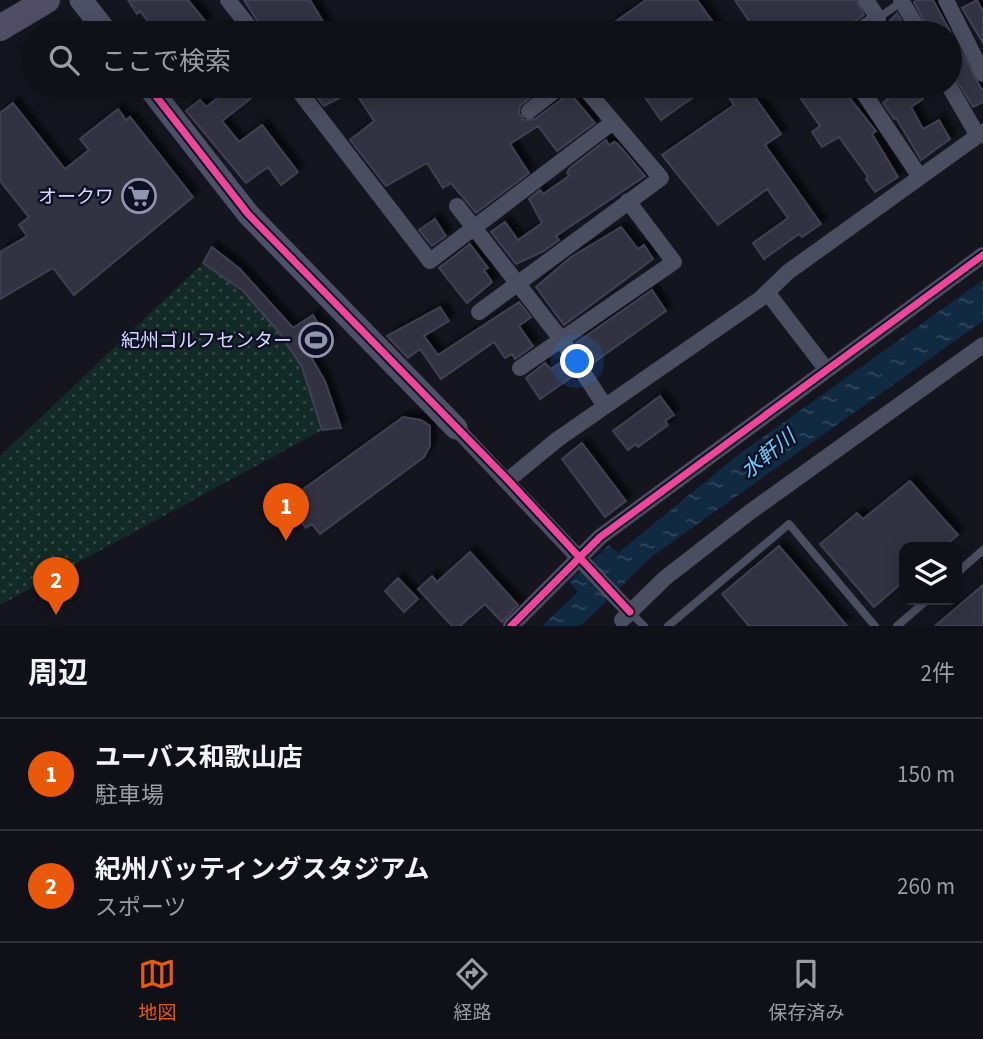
<!DOCTYPE html>
<html lang="ja">
<meta charset="utf-8">
<style>
:root{--surface:#101018;--page:#191921;--text:#f1f3f6;--muted:#9c9da2;--line:#303037;--accent:#ea580c}
body{margin:0;font-family:"Source Sans 3","Noto Sans JP",sans-serif;background:var(--page);color:var(--text)}
.controls{position:absolute;right:21px;bottom:21px;display:grid;overflow:hidden;border-radius:14px;box-shadow:0 4px 18px #0003}
.controls button{width:63px;height:63px;display:grid;place-items:center;padding:0;border:0;border-bottom:2px solid var(--line);background:var(--surface);color:var(--text);font:35px sans-serif}
.you{position:absolute;left:578px;top:362px;width:24px;height:24px;margin:-18px;border:5px solid #fff;border-radius:50%;background:#1a73e8;box-shadow:0 0 0 10px #1a73e833}
.badge{display:grid;place-items:center;width:46px;height:46px;border-radius:50%;background:var(--accent);color:#fff;font-size:23px;font-weight:700}
.pin{position:absolute;translate:-50% -58px;filter:drop-shadow(0 2px 4px #0008)}
.pin::after{content:'';position:absolute;top:37px;width:24px;height:21px;background:inherit;clip-path:polygon(0 0,100% 0,50% 100%)}
.list{margin:0;padding:0;list-style:none}
h2{display:flex;justify-content:space-between;align-items:center;height:91px;margin:0;padding:0 28px;font-size:30px}
h2 small{font-size:23px;font-weight:400;color:var(--muted)}
.list li{display:grid;grid-template-columns:46px 1fr auto;gap:21px;align-items:center;box-sizing:border-box;height:112px;padding:0 28px;border-top:2px solid var(--line)}
.list b{display:block;font-size:26px;white-space:nowrap}
.list p{margin:0;font-size:23px;white-space:nowrap;color:var(--muted)}
.list em{font-size:23px;font-style:normal;color:var(--muted)}
.icon{flex:none;width:38px;height:38px;fill:none;stroke:currentColor;stroke-width:2;stroke-linecap:round;stroke-linejoin:round}
.map{position:relative;flex:none;width:983px;height:626px;overflow:hidden}
.search{position:absolute;background:var(--surface);box-shadow:0 4px 18px #0003;left:21px;right:21px;top:21px;height:77px;display:flex;align-items:center;gap:18px;box-sizing:border-box;padding:0 24px;border-radius:38px;color:var(--muted);font-size:26px}
.sheet{height:315px;background:var(--surface)}
nav{display:flex;justify-content:space-around;align-items:center;box-sizing:border-box;height:98px;border-top:2px solid var(--line);background:var(--surface);font-size:19px;color:var(--muted)}
nav a{display:grid;justify-items:center;gap:4px}
nav .on{color:var(--accent)}
.map>svg:first-child{display:block}
</style>
<div class="map">
<svg width="983" height="626" viewBox="0 0 983 626">
<defs>
<pattern id="grass-dots" width="8" height="8" patternUnits="userSpaceOnUse" patternTransform="scale(1.75)"><rect width="8" height="8" fill="#132b27"/><path d="M2 2h.1M6 6h.1" fill="none" stroke="#354947" stroke-width="1.8" stroke-linecap="round"/></pattern>
<pattern id="water-ripples" width="26" height="14" patternUnits="userSpaceOnUse" patternTransform="scale(1.75)"><rect width="26" height="14" fill="#102a42"/><path d="M2 4q2-2 4 0t4 0M15 11q2-2 4 0t4 0" fill="none" stroke="#32485e"/></pattern>
<filter id="shadow"><feDropShadow dx="6" dy="-6" stdDeviation="2" flood-color="#0009"/></filter>
</defs>
<rect width="100%" height="100%" fill="#151520"/>
<!-- grass -->
<path fill="url(#grass-dots)" d="M203,263C268,308 304,351 322,430L0,605V456Z"/>
<!-- water -->
<path fill="url(#water-ripples)" d="M983,280V321L651,557L581,626H542L578,592L569,582L609,545L618,553L738,455Z"/>
<!-- building -->
<path fill="#333342" stroke="#404053" stroke-width="2" filter="url(#shadow)" d="M128,0H188L206,22L192,33H157L140,11L137,14Z
M244,0H310L330,33H265Z
M646,0H697L721,33H599Z
M735,0H856L864,15L850,25L846,33H757Z
M917,0H933L983,92V102L973,107L950,70V33H930L914,2Z
M977,0L983,12V43L962,8Z
M897,13L908,33H874L884,27Z
M233,86H248L255,95L222,121L239,142L262,125L298,172L281,185L268,167L246,183L186,111L200,100L206,107Z
M308,86H337L343,96L324,106Z
M360,86H544L520,106L519,113L524,120L535,119L570,93L595,123L557,151L538,126L510,144L529,173L476,213L451,183L443,188L427,163L386,186L350,140L374,121L354,90Z
M637,86H709L661,120Z
M721,86H747L781,134L765,145L821,224L802,237L799,234L764,259L753,243L788,218L767,189L718,225L662,155L734,105Z
M792,86H848L852,94L848,96L876,131L872,134L898,177L875,192L866,179L868,177L839,137L822,147L812,132L820,126Z
M902,86H914L923,99L911,107L923,129L939,120L950,139L921,160L896,118L894,119L883,103Z
M13,103L65,169L89,150L80,139L118,109L126,120L130,117L193,197L74,295L53,268L0,299V252L27,236L19,225L29,217L0,181V113Z
M606,140L609,145L614,142L618,144L645,176L556,236L559,240L544,251L516,264L491,232L505,222L518,240L542,223L529,199L540,190L543,194L569,176L567,173L570,168Z
M435,219L446,236L432,246L419,230Z
M621,227L638,249L644,245L653,259L564,325L536,287L571,257Z
M470,244L488,268L484,270L492,282L467,303L439,268Z
M212,247L240,269L293,328L313,315L319,325L322,324L331,344L311,357L325,381L341,428L322,430L302,367L278,331L243,291L203,263Z
M652,290L666,311L590,365L576,343Z
M519,302L531,317L519,326L533,346L515,359L512,354L505,358L494,342L441,379L420,349L408,358L387,336L440,307L449,321L424,336L438,355Z
M563,361L573,376L540,399L526,378L545,363L551,369Z
M660,396L674,415L665,421L668,425L638,447L636,444L628,450L613,431Z
M403,417L421,420L430,426V446L424,457L320,534L312,524L306,528L293,511L298,508L291,498Z
M582,443L626,501L605,517L562,459Z
M910,481L958,535L943,547H904V581L874,607L820,544L857,513L863,519Z
M779,546L816,589L847,626H749L722,594Z
M470,552L518,605L502,622L485,604L460,626H452L418,589L432,576L437,582Z
M398,578L418,599L404,612L385,591Z
M983,585V626H935Z"/>
<g fill="none" stroke-linecap="round" stroke-linejoin="round">
<!-- lane -->
<path stroke="#4b4d60" stroke-width="8" d="M878,18L903,1
M957,573L983,550
M630,612L644,626
M668,626L789,524L875,626
M897,626L927,600"/>
<!-- street -->
<path stroke="#4b4d60" stroke-width="16" d="M228,0L254,33
M901,0L920,33
M946,0L983,74
M856,33L878,18L866,0
M295,86L430,261L613,122
M859,86L920,177
M949,86L978,136
M529,111L561,86
M457,206L561,339L605,406
M767,292L826,369
M479,312L661,178L583,86
M520,368L674,262L628,201
M456,428L630,612
M508,480L558,439L760,299L788,272L983,132
M622,620L665,578L750,512L983,345
M511,626L600,537L983,255"/>
<!-- secondary -->
<path stroke="#4d5066" stroke-width="23" d="M81,0L107,33
M148,86L248,214L456,428"/>
<!-- primary -->
<path stroke="#514d66" stroke-width="26" d="M0,28L47,0"/>
<!-- cycleway casing -->
<g stroke="#101025" stroke-width="11">
<path id="cycleway" d="M148,86L248,214L508,480L630,612
M511,626L600,537L983,255"/>
</g>
<!-- cycleway -->
<use href="#cycleway" stroke="#ed469a" stroke-width="7"/>
</g>
<!-- icons -->
<defs>
<g id="supermarket-ring" transform="scale(1.75)"><circle r="9.5" fill="#101025" stroke="#9294b0" stroke-width="1.5"/><path d="M-6-5.5h2.5l.6 2H6L4.5 2H-2.5L-4.4-4H-6ZM-1.5 3.2a1.3 1.3 0 1 0 .1 0ZM3 3.2a1.3 1.3 0 1 0 .1 0Z" fill="#9294b0"/></g>
<g id="stadium-ring" transform="scale(1.75)"><circle r="9.5" fill="#101025" stroke="#9294b0" stroke-width="1.5"/><path d="M0-5a6.5 5 0 1 0 0 10a6.5 5 0 1 0 0-10ZM-3.5-1.8h7v3.6h-7Z" fill="#9294b0"/></g>
</defs>
<g fill-rule="evenodd">
<use href="#supermarket-ring" x="139" y="196"/>
<use href="#stadium-ring" x="316" y="340"/>
</g>
<g text-anchor="middle" stroke-width="5" stroke-linejoin="round" paint-order="stroke">
<!-- poi labels -->
<g font-size="19" fill="#d6d9fd" stroke="#101025" text-anchor="end">
<text x="114" y="203">オークワ</text>
<text x="292" y="347">紀州ゴルフセンター</text>
</g>
<!-- water labels -->
<g font-size="21" font-style="italic" fill="#6ad0f7" stroke="#101025">
<text transform="translate(768 454) rotate(-39)" y="7">水軒川</text>
</g>
</g>
</svg>
<div class="controls">
<button><svg class="icon" aria-label="layers" viewBox="0 0 24 24"><path d="M12 4l9 5-9 5-9-5zM3 14l9 5 9-5"/></svg></button>
</div>
<div class="you"></div>
<div class="pin badge" style="left:286px;top:541px">1</div>
<div class="pin badge" style="left:56px;top:615px">2</div>
<div class="search"><svg class="icon" aria-label="search" viewBox="0 0 24 24"><circle cx="10" cy="10" r="6"/><path d="M15 15l6 6"/></svg>ここで検索</div>
</div>
<section class="sheet">
<h2>周辺<small>2件</small></h2>
<ul class="list">
<li><span class="badge">1</span><div><b>ユーバス和歌山店</b><p>駐車場</p></div><em>150 m</em></li>
<li><span class="badge">2</span><div><b>紀州バッティングスタジアム</b><p>スポーツ</p></div><em>260 m</em></li>
</ul>
</section>
<nav>
<a class="on"><svg class="icon" aria-label="map" viewBox="0 0 24 24"><path d="M3 6l6-2 6 2 6-2v14l-6 2-6-2-6 2zM9 4v14M15 6v14"/></svg>地図</a>
<a><svg class="icon" aria-label="directions" viewBox="0 0 24 24"><path d="M12 3l9 9-9 9-9-9zM9 14v-3h6M13 9l2 2-2 2"/></svg>経路</a>
<a><svg class="icon" aria-label="saved" viewBox="0 0 24 24"><path d="M7 4h10v16l-5-4-5 4z"/></svg>保存済み</a>
</nav>
